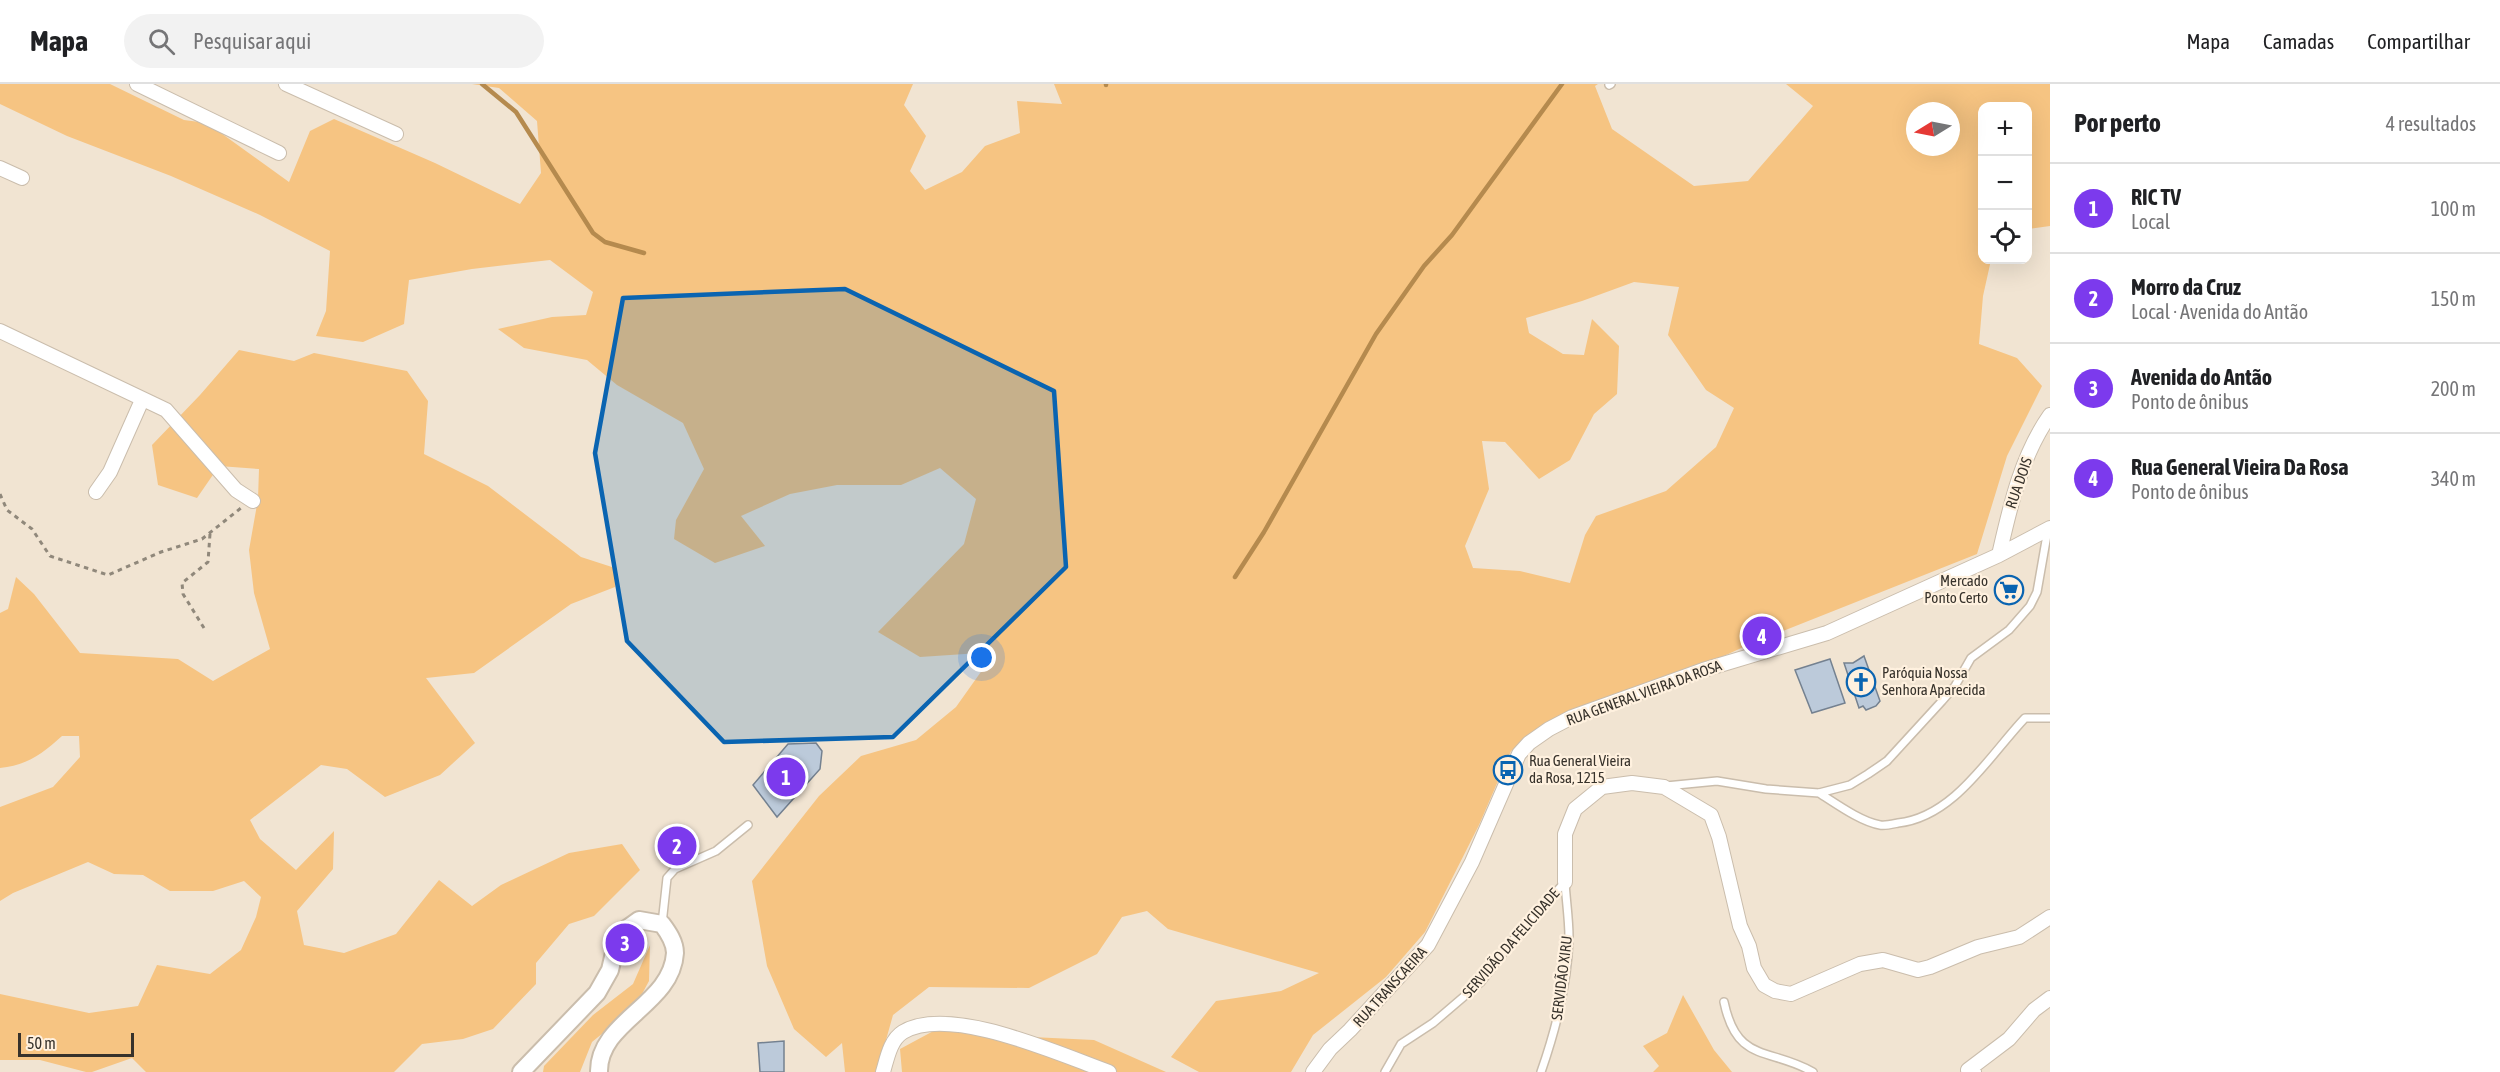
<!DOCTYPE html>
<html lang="pt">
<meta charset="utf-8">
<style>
:root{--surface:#fff;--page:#f2f2f2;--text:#202124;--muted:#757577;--line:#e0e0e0;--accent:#7c3aed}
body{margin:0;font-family:"Asap Condensed",sans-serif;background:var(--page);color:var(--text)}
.controls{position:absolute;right:18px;top:18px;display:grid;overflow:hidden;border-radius:12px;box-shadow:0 6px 24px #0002}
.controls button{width:54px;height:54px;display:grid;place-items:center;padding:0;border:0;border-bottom:2px solid var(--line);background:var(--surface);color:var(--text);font:30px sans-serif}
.compass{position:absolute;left:1906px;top:18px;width:54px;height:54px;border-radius:50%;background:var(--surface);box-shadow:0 6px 24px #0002;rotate:260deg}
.scale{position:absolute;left:18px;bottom:15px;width:116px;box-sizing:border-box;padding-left:6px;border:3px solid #37322b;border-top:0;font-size:16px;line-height:21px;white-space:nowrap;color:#37322b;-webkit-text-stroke:4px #fff1df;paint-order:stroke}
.you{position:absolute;left:982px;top:574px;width:21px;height:21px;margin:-15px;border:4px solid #fff;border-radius:50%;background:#1a73e8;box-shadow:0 0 0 9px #1a73e833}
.badge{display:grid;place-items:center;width:39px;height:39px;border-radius:50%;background:var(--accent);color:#fff;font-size:20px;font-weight:700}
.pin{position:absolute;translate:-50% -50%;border:3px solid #fff;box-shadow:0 2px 6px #0006}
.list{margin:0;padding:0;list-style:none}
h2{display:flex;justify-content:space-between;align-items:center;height:78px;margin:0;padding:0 24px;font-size:26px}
h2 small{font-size:20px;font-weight:400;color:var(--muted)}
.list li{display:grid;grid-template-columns:39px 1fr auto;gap:18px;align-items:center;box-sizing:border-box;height:90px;padding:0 24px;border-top:2px solid var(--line)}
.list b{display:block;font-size:22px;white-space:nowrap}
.list p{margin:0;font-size:20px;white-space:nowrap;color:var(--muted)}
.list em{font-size:20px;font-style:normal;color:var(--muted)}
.icon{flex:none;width:33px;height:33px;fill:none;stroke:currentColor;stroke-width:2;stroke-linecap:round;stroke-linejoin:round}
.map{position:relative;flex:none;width:2050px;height:988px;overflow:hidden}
header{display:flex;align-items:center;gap:36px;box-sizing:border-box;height:84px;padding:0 30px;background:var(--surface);border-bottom:2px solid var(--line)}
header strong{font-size:28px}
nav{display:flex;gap:33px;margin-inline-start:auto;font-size:21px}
.search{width:420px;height:54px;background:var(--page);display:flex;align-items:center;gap:15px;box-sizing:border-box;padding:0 21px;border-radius:33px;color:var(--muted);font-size:22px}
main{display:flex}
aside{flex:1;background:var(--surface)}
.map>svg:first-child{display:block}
</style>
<header>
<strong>Mapa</strong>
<div class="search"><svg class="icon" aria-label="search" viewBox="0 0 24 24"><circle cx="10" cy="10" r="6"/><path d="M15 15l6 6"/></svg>Pesquisar aqui</div>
<nav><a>Mapa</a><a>Camadas</a><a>Compartilhar</a></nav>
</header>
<main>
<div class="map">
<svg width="2050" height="988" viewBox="0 0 2050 988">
<rect width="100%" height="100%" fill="#f1e4d2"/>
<!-- green -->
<path fill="#f6c482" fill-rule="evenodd" d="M0,0H110L184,36L207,39L289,98L310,47L334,35L435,79L520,120L541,89L537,37L499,4L472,0H913L904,21L926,52L910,87L925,106L962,88L985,62L1020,49L1017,17L1062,20L1054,0H1598L1595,2L1612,45L1694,102L1748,97L1813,22L1786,0H2050V142L2028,145V22H1982V176H1991L1983,212L1979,260L2017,274L2042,302L2007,372L1977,470L1750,560L1654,604L1568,628L1511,667L1479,741L1425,848L1386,893L1313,951L1291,988H1199L1171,973L1216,917L1281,907L1319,889L1168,845L1147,827L1122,833L1097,870L1029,904L929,903L893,931L877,988H845L842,959L826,973L794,945L767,882L752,797L819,712L861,672L916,656L956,623L995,568L920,573L878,548L964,460L976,415L940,384L901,401H837L790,410L741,432L765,462L715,479L674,455L676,436L704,385L683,339L617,301L587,276L524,264L498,245L552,233L586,231L593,208L550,176L472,185L409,196L404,240L363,258L316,252L326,227L330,167L260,131L171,92L67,52L0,20ZM1915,27H1951V63H1915ZM1634,198L1679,203L1668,251L1706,306L1734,324L1716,363L1666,407L1596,432L1585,451L1570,499L1520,487L1473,484L1465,462L1489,405L1482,357L1505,358L1539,395L1570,376L1594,330L1617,310L1619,262L1592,235L1584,271L1563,270L1529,249L1526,234L1582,217Z
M239,266L294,277L314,269L407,287L428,317L424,370L488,402L581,473L615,484V503L571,520L474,589L426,594L475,659L440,691L385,713L347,685L321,681L250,736L260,755L296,786L334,747L333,785L297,827L304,861L344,869L396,850L439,796L472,822L501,801L569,769L622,760L640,786L594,832L569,840L536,879V900L493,945L463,955L422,960L394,988H146L132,974L92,988H86L40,976H0V910L89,929L138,922L157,881L210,890L241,866L256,833L261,813L244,797L213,807H170L143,791L114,790L88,778L13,809L0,817V723L53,703L80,673L79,652H62C42,670 28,681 0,684V529L8,525L16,493L34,510L80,569L178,575L213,597L270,565L254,509L249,466L258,415L259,385L219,382L197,414L158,401L152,361L200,311Z
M650,861L649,897L635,923L592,958L580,988H543L544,982L593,931L633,900Z
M1683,911L1714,966L1732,988H1653L1659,982L1643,962L1667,949Z
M939,944L989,951L1094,956L1166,988H902L900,965Z"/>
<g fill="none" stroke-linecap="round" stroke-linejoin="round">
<!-- stream -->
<path stroke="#b58a4e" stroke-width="4.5" d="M482,0L516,28L593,149L605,158L644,169
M1106,1V0
M1235,493L1264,448L1376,250L1424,182L1452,151L1562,0"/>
</g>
<!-- building -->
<path fill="#bccada" stroke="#748190" stroke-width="1.5" d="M1864,572L1880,617L1876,622L1866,626L1863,622L1859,624L1844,579H1853Z
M1830,575L1845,619L1812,629L1795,586Z
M816,659L822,667L820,685L777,733L753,701L788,660Z
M784,957V988H760L758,959Z"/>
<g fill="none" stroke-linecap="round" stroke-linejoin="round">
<!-- service casing -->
<g stroke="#cabdac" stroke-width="10">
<path id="service" d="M1609,1L1611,0
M1666,702L1717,697L1766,705L1819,709L1850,701L1868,690L1887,677L1942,617L1955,602L1971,574L2009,546L2030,522L2037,508L2048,445
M1819,709C1835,719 1861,738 1880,741C1885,742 1893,740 1898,739C1954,733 1989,672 2025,634H2050
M662,840L667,794L675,785L716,767L748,741
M1724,918C1737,980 1769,963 1813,988
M1385,988L1401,960L1433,939L1481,898L1513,856L1565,798
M1541,988C1556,945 1568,899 1569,853C1569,835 1566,816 1565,798"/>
</g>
<!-- minor casing -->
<g stroke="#cabdac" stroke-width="16">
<path id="minor" d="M137,0L279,69
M286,0L396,50
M0,84L22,94
M0,247L166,326L236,406L253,417
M96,408L110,388L142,316
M1999,471C2010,423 2021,372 2050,331
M1565,798V750L1575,725L1602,703L1632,699L1664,703L1711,731L1719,753L1740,842L1749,862L1754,884L1764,901L1775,907L1791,910L1860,880L1883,876L1918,886L1930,883L1978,863L2019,853L2050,833
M883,988C887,975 890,956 903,948C950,920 1061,971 1109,988
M1313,988L1330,965L1350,946L1428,861L1472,778L1519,670L1529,659L1549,645L1572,633L1703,586L1827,549L1999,471L2050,444
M1974,988L1968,986L2009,955L2034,926L2050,914"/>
</g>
<!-- tertiary casing -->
<g stroke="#cabdac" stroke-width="20">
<path id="tertiary" d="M521,988L597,909L610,886L616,860L625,846L639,836L662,840C668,848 675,858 675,869C672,921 598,937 599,988"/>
</g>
<!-- path -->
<path stroke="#90887b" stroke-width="3" stroke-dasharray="4.5 4.5" stroke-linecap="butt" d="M0,410L7,426L32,445L50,472L108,491L161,468L202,455L241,424
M204,544L183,510L182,499L208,478L210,450"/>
<!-- service -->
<use href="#service" stroke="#fff" stroke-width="7"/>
<!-- minor -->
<use href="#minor" stroke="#fff" stroke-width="14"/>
<!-- tertiary -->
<use href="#tertiary" stroke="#fff" stroke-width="16"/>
</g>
<!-- marked area -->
<path fill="#0a64b1" fill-opacity="0.2" stroke="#0a64b1" stroke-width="4.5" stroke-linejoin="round" d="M845,205L1054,307L1066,483L893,653L724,658L627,557L595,369L623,214Z"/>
<!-- icons -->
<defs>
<g id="supermarket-ring" transform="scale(1.5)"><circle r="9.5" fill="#fff1df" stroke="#0a64b1" stroke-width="1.5"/><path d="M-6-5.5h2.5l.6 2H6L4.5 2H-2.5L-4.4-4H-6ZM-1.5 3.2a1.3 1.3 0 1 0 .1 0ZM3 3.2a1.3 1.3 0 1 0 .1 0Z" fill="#0a64b1"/></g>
<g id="church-ring" transform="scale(1.5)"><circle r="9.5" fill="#fff1df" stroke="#0a64b1" stroke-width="1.5"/><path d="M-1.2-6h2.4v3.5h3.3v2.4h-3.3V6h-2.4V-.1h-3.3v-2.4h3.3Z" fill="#0a64b1"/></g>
<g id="bus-ring" transform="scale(1.5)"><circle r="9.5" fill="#fff1df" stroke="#0a64b1" stroke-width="1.5"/><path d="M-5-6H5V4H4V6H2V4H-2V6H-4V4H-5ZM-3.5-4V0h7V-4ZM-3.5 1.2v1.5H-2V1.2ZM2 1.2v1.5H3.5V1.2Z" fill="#0a64b1"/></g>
</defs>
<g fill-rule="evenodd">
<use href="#supermarket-ring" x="2009" y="506"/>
<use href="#church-ring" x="1861" y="598"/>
<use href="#bus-ring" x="1508" y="686"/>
</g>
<g text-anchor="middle" stroke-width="4.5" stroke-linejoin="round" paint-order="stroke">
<!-- street labels -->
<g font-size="15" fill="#37322b" stroke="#fff1df">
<text transform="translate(2019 399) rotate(-71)" y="5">RUA DOIS</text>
<text transform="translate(1644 609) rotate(-20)" y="5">RUA GENERAL VIEIRA DA ROSA</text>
<text transform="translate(1511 859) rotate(-49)" y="5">SERVIDÃO DA FELICIDADE</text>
<text transform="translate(1562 894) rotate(-83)" y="5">SERVIDÃO XIRU</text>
<text transform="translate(1390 903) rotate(-48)" y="5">RUA TRANSCAEIRA</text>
</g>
<!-- poi labels -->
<g font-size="15" fill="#37322b" stroke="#fff1df" text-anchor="start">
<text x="1988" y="502" text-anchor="end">Mercado<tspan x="1988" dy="17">Ponto Certo</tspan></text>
<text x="1882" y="594">Paróquia Nossa<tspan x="1882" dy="17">Senhora Aparecida</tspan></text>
<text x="1529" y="682">Rua General Vieira<tspan x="1529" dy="17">da Rosa, 1215</tspan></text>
</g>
</g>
</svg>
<div class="controls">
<button>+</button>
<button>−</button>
<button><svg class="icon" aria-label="locate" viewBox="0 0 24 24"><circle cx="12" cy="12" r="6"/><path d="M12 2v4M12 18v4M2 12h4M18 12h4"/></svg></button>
</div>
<svg class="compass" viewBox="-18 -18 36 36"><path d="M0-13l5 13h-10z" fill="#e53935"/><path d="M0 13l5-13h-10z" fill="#757577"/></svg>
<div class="scale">50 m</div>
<div class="you"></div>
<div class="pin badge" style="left:786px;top:693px">1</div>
<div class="pin badge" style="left:677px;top:762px">2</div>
<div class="pin badge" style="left:625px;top:859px">3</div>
<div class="pin badge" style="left:1762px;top:552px">4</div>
</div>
<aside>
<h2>Por perto<small>4 resultados</small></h2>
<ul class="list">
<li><span class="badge">1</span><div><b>RIC TV</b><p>Local</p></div><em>100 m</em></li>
<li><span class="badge">2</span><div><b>Morro da Cruz</b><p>Local · Avenida do Antão</p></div><em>150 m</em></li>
<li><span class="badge">3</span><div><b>Avenida do Antão</b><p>Ponto de ônibus</p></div><em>200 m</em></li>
<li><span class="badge">4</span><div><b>Rua General Vieira Da Rosa</b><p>Ponto de ônibus</p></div><em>340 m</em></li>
</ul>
</aside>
</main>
